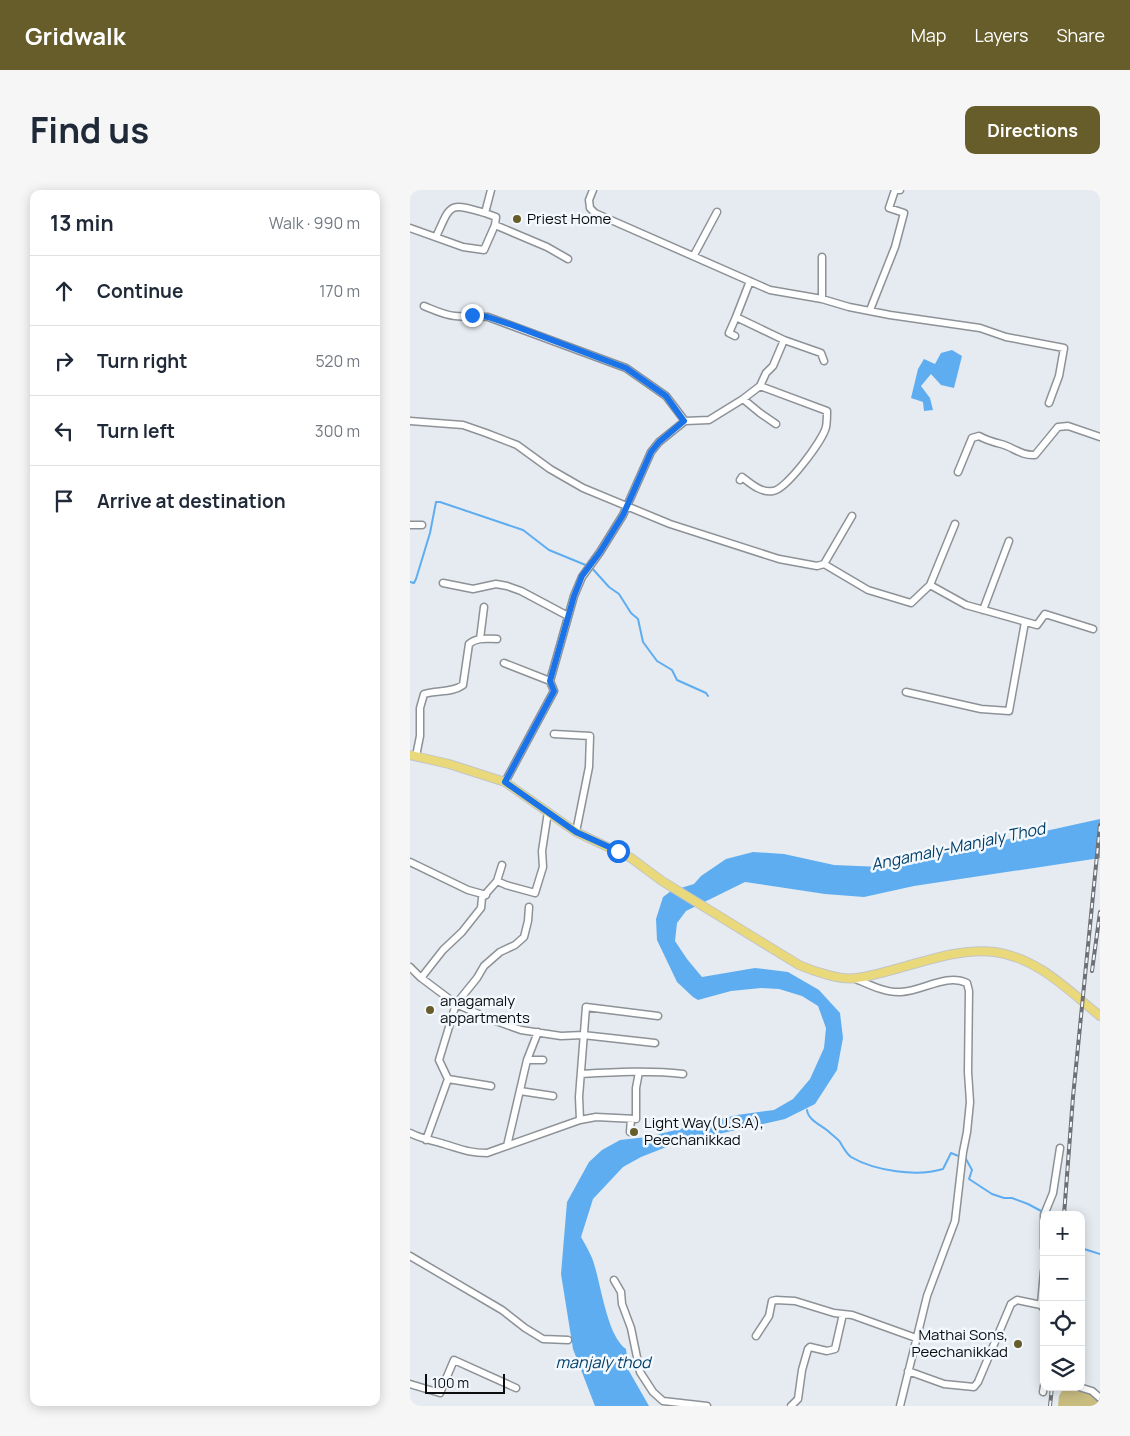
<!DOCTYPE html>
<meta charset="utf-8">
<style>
:root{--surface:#fff;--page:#f6f6f7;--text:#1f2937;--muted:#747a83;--line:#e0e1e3;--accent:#675d2a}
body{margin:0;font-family:Manrope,sans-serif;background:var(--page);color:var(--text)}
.controls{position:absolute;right:15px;bottom:15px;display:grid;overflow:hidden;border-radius:10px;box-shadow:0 2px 12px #0003}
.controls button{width:45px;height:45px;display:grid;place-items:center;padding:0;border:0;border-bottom:1px solid var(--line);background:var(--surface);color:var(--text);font:25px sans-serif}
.scale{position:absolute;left:15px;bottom:12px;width:80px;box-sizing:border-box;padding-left:5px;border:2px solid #0a0c0e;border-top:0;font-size:14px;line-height:18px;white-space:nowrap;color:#0a0c0e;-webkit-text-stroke:4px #f2f8fd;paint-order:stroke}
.stop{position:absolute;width:15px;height:15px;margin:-11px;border:4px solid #1a73e8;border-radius:50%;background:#fff}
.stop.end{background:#1a73e8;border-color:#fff;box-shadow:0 1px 5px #0008}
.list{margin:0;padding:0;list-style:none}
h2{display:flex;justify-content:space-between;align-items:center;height:65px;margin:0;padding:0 20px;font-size:21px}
h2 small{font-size:16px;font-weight:400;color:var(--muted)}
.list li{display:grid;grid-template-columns:32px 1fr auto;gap:15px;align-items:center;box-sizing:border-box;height:70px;padding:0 20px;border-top:1px solid var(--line)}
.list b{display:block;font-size:19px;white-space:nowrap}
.list em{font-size:16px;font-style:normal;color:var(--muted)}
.icon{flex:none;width:28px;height:28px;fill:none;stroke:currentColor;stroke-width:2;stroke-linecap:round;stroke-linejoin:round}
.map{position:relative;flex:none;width:690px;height:1216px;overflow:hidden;border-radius:10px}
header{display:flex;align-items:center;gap:30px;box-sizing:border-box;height:70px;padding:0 25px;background:var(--accent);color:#fff}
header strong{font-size:24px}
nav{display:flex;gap:28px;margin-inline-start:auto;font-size:18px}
.intro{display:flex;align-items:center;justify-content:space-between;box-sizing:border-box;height:120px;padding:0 30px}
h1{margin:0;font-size:35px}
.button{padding:12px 22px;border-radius:10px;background:var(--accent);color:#fff;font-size:18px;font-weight:700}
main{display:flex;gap:30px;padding:0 30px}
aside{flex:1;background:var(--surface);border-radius:10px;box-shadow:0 2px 12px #0003}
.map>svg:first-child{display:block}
</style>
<header>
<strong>Gridwalk</strong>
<nav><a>Map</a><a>Layers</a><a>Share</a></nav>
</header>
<div class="intro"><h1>Find us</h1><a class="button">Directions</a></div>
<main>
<aside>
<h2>13 min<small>Walk · 990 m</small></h2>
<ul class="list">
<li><svg class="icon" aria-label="ahead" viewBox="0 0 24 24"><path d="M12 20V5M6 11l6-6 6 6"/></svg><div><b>Continue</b></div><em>170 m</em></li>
<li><svg class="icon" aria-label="right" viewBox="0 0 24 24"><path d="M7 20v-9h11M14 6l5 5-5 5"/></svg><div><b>Turn right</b></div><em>520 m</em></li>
<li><svg class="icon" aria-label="left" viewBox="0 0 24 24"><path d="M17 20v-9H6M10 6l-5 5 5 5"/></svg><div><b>Turn left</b></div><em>300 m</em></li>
<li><svg class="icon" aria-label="arrive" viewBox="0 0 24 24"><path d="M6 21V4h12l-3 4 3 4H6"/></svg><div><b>Arrive at destination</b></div></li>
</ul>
</aside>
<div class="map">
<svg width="690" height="1216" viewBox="0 0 690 1216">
<rect width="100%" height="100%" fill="#e5ebf0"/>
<!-- green -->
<path fill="#c8bc7f" d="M667,1198L677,1201L690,1211V1216H648L649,1206L652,1201Z"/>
<!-- water -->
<path fill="#5eadf1" d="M542,160L552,166L544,198L531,195L521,184L511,196L520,208L523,220L514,221L513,212L501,208L508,179L514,169L525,174L531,163Z
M690,629V668L504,696L454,707L415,704L335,692L276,721L267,733L265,751L277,769L292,787L345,778L378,782L409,800L430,823L433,848L427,880L405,914L375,929L264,954L231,967L213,977L183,1009L171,1047C175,1054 179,1061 182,1068C191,1091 196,1145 216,1159L219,1181L239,1216H185L163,1159L151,1084L157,1012L179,972L192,960L210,950L237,947L327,925L364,920L383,909L400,889L414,858L416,838L408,816L392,806L369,799L351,798L321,801L288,810L283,807L267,792L247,750L246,729L253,707L261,701L284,694L291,686L316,669L343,662L374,664L424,675L471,677L506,669L520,663L558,658Z"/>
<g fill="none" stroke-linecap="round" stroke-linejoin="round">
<!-- stream -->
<path stroke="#5eadf1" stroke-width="2" d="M181,377L199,397L209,404L221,423L228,429L233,452L247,471L262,480L267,490L296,503L298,506
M0,392L4,393L6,389L20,343L26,312H30L113,340L139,360L178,376
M397,920C398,930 411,935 418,941C422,945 427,948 430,952C433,957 436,963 441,967C465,981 507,987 533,979L541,963L556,969L562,980L559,989L582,1004L594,1008H602L618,1014L633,1022
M671,1058L690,1064"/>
<!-- minor casing -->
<g stroke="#8d9297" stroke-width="9">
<path id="minor" d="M81,0L75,23L86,27L85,35
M183,0L179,10L180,18L185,23L360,100L412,109L439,117L480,125L570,138L596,147L654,158L649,186L639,213
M0,38L53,57L74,60L85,35L137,57L158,69
M26,47C41,14 38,12 75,23
M284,65L307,22
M412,67V109
M14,116C24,120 34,125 45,126C56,127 67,126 78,127L216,178L256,206L275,231
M460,120L485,57L494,23L479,18L485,0H490
M325,146L319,143L326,127
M374,150L411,163L414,171
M333,209L350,223L366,234
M0,231L53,235L76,243L107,255L140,279L173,298L260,334L369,369L407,376L414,374L458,400L501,413L520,395L556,415L627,435L635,424L683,439
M548,282L562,248L569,246C576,250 583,252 591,254C603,257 611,266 625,265L648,237L658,236L690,247
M330,290L332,287C341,294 351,303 363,301C376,300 413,250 416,237C417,232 417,226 417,221L350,196L356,183L363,176L374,150L326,127L340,91
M0,335H12
M414,374L442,326
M33,393L63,399L86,394L97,396L111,401L158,426
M520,395L545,334
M573,420L599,351
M70,449L74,417
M94,473L140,491
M496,502L571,519L599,521L615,432
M144,544L180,546L179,577L166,642
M6,566L10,546V518L14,504C27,500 42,503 53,495L59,454C67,447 77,449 87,449
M95,592L144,501L140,491L164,406L172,387L190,362L213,325L241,262L249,252L275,231L299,230L333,209L350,196
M0,672L58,700L76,705
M87,691L96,695L125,703L133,677L132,661L138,622
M0,777L10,787L46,814L80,829L111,840L151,846L173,845L245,853
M11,788L33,760L52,742L71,718L72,708L87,691L92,675
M446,789C460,795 476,803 491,802C513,801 536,783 557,793L559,801L558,882L560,912L557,942L553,962L545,1031L517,1106L490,1216
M117,870L128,842
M171,884C205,882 240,880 273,884
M81,896L38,889L29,870L46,814L67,788L74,776L90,762L105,755L114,747L118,731L119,717
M110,901L143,906
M170,930L169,907L176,817L248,826
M220,942L221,929
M0,943C11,949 22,950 34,954C51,959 59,963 77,963L170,930L186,927L226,929V898L229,882
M16,950L38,889
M97,956L117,870H133
M634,1025L643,1003L650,958
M634,1027V1058
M0,1066L92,1120L115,1138L133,1149L158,1150
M634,1081L631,1115L634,1119
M204,1090L211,1102L212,1114L221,1138L230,1182L243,1202L253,1211L297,1216
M346,1146L359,1126L362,1111L366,1110L385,1111L424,1123L442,1125L506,1148
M498,1181L534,1194L564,1197L568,1192L601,1114L607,1110L631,1115
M0,1194L30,1203L44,1170L106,1198
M669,1197L682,1201L690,1208
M633,1202L634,1196
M381,1216L388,1209L392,1180L398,1159L400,1157L417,1161L425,1159L433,1124"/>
</g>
<!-- major casing -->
<g stroke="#c4c5c5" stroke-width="10">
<path id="major" d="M0,565L39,574L95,592L166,642L221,668L252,691L389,775C403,781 432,791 447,788C489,782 543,756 585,762C628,768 658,800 690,826"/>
</g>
<!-- minor -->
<use href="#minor" stroke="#fff" stroke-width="6"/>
<!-- major -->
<use href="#major" stroke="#e9d97b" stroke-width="8"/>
<!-- rail casing -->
<g stroke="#6d7074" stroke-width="4">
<path id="rail" d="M682,781L690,722
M654,1025L663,907L690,635
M640,1216L642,1197"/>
</g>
<!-- rail -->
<use href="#rail" stroke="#f2f8fd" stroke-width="2" stroke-dasharray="5.5" stroke-linecap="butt"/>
</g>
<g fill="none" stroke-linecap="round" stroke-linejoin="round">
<!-- route -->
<path stroke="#1a73e8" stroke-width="6" d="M62,125L78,127L102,135L216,178L256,206L274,231L249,252L241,262L213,325L190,362L172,386L164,406L140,491L144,501L95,592L166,642L208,661"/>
</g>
<!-- markers -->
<g fill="#675d2a" stroke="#f2f8fd" stroke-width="2">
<circle cx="107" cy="29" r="5"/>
<circle cx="20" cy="820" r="5"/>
<circle cx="224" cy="942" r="5"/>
<circle cx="608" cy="1154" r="5"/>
</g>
<g text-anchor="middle" stroke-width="5" stroke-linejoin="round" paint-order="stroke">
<!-- poi labels -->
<g font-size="15" fill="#0a0c0e" stroke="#f2f8fd" text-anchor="start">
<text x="117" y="34">Priest Home</text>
<text x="30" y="816">anagamaly<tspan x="30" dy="17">appartments</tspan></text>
<text x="234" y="938">Light Way(U.S.A),<tspan x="234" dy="17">Peechanikkad</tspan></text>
<text x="598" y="1150" text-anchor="end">Mathai Sons,<tspan x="598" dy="17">Peechanikkad</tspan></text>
</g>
<!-- water labels -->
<g font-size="16" font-style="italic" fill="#003e69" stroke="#f2f8fd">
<text transform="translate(548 656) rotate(-12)" y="6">Angamaly-Manjaly Thod</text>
<text x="193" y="1178">manjaly thod</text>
</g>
</g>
</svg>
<div class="controls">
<button>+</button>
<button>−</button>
<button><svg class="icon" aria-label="locate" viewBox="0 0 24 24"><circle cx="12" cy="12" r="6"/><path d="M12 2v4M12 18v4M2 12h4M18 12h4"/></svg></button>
<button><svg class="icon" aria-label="layers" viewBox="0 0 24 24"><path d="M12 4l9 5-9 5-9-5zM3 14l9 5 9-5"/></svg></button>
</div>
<div class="scale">100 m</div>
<div class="stop" style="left:208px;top:661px"></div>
<div class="stop end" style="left:62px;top:125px"></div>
</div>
</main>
